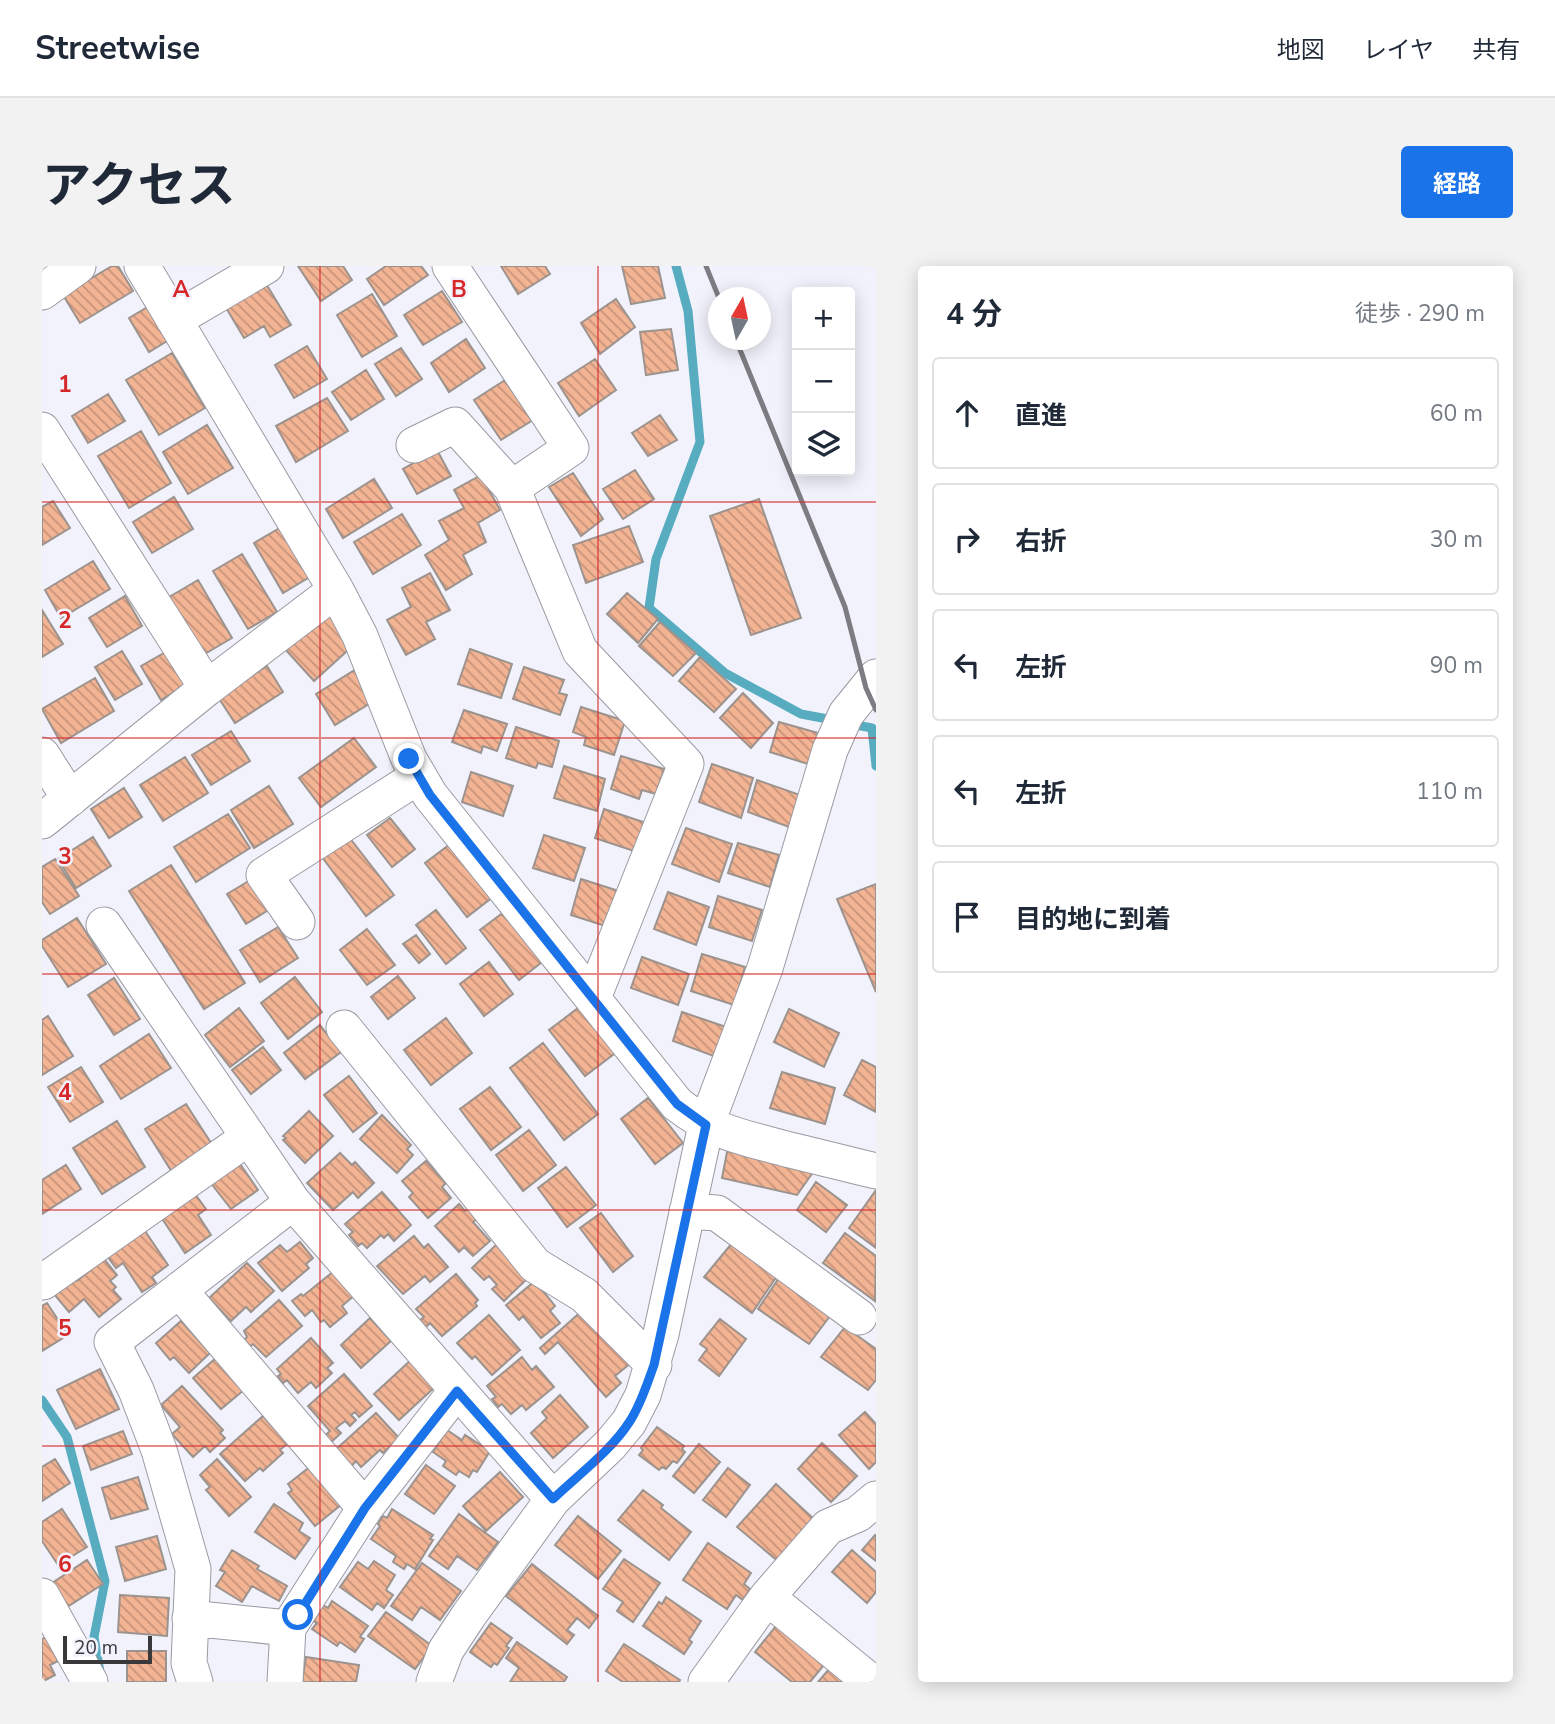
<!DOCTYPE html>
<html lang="ja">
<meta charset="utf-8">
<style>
:root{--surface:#fff;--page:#f2f2f3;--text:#1f2937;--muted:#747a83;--line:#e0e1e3;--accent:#1a73e8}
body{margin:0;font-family:"Nunito Sans","Noto Sans JP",sans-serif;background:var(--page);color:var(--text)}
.controls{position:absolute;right:21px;top:21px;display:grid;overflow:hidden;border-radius:7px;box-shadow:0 4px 18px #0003}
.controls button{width:63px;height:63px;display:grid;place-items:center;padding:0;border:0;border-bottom:2px solid var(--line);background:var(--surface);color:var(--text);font:35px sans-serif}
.compass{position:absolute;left:666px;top:21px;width:63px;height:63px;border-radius:50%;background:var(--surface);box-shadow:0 4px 18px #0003;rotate:9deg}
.scale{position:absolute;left:21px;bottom:18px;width:89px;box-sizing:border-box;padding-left:7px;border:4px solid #39393c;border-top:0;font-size:19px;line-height:24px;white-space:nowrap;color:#39393c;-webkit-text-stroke:5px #f2f2fc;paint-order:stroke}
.stop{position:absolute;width:21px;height:21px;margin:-16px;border:5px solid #1a73e8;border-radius:50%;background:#fff}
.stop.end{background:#1a73e8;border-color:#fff;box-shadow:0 2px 7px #0008}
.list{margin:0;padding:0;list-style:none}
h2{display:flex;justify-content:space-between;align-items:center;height:91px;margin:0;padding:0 28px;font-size:30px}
h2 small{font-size:23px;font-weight:400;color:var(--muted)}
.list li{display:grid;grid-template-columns:46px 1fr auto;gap:21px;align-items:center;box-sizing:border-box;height:112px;margin:0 14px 14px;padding:0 14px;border:2px solid var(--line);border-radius:7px}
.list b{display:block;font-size:26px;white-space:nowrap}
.list em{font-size:23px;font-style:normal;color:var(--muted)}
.icon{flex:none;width:38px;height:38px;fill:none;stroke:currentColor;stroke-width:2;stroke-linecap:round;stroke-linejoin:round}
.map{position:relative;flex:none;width:834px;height:1416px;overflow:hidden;border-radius:7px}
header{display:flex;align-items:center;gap:42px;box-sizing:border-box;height:98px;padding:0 35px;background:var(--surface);border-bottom:2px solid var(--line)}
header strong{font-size:33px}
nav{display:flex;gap:38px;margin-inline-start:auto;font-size:24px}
.intro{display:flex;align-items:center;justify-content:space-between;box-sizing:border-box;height:168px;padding:0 42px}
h1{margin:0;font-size:49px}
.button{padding:18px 32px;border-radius:7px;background:var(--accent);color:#fff;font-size:24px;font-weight:700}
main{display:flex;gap:42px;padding:0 42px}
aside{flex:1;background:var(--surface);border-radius:7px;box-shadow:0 4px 18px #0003}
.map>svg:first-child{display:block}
</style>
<header>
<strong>Streetwise</strong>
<nav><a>地図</a><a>レイヤ</a><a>共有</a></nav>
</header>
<div class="intro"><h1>アクセス</h1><a class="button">経路</a></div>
<main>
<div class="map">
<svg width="834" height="1416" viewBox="0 0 834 1416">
<defs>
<pattern id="building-back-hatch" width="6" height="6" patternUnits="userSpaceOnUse" patternTransform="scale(1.75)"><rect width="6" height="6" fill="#f3b494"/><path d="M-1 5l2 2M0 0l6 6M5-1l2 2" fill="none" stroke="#c6937a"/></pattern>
</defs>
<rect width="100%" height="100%" fill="#f2f2fc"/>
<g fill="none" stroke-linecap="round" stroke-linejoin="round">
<!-- stream -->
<path stroke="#58acc0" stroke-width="9" d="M634,0L646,45L658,176L614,293L607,342L683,407L759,448L791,454
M809,458L830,462L834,500
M0,1134L25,1171L63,1315L52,1371L58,1406"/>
</g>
<!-- building -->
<path fill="url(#building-back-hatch)" stroke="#9c938e" stroke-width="2" d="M70,0H76L91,25L38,57L21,29Z
M256,0H301L310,14L279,35Z
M344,0H379L386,9L342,39L325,13Z
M459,0H503L508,8L476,28Z
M580,0H616L623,32L589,38Z
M223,16L249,59L228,71L222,60L202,72L183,40Z
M400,25L420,56L381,79L362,49Z
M330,28L355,70L320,91L295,49Z
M574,33L593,61L558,88L539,57Z
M116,35L135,69L107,86L87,52Z
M629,63L636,104L604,109L598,66Z
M424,73L443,102L407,126L389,97Z
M265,80L285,113L252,132L233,99Z
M359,82L380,113L354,130L333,98Z
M130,87L163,142L117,169L84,114Z
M553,93L574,124L537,150L516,117Z
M324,104L342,133L309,154L290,126Z
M463,114L491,154L459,174L432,134Z
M66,128L83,155L46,177L30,150Z
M285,132L306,165L254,196L234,160Z
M618,149L635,174L606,190L590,167Z
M165,159L191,202L146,228L121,186Z
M99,165L129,217L87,242L56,190Z
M395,184L409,210L375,228L361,203Z
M593,204L612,233L581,253L561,223Z
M531,207L561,253L539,270L507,221Z
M439,209L458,244L436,257L444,276L421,289L430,308L404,324L383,289L407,274L397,255L422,242L412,224Z
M332,213L350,242L301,272L284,243Z
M132,231L151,263L110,287L91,256Z
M717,233L759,352L709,369L668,250Z
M11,235L28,262L0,279V241Z
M360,248L379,279L331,308L312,276Z
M241,260L271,309L241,327L212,277Z
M587,260L601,296L544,317L531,279Z
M200,288L235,346L206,363L171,305Z
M51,295L68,323L19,352L3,324Z
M388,307L408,344L384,356L393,373L364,389L345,354L369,341L360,322Z
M156,314L190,372L156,392L122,334Z
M585,327L616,353L596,377L565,348Z
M83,330L100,360L65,381L47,352Z
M0,344L21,378L0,391Z
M285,345L314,377L272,415L243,383Z
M618,356L654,387L631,410L597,380Z
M428,383L470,398L459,432L416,418Z
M127,384L147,417L119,434L99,400Z
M80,385L100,418L73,434L53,401Z
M658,391L694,423L672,446L637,415Z
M225,400L241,426L193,457L176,431Z
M482,401L522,414L517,427L525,429L518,449L471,433Z
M316,402L335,433L293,459L274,428Z
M53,412L72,445L19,477L0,443Z
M701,427L731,457L709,482L678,452Z
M539,441L583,455L572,489L542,479L544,471L531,466Z
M422,444L465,458L455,485L441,480L439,487L410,476Z
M737,456L776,467L766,498L728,486Z
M474,461L517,475L510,501L496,497L494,502L464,492Z
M189,465L208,495L169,519L150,489Z
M312,472L334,501L279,541L257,512Z
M579,490L622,503L614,528L600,524L597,533L569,523Z
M143,491L166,527L121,555L98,519Z
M670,498L711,512L699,552L657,536Z
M522,500L563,513L555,545L512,532Z
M429,506L471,520L461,550L420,536Z
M715,514L761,530L750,562L706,546Z
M227,520L251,558L212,582L189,544Z
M82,522L100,551L67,572L49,543Z
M562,543L604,557L595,586L553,572Z
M186,548L208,582L154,616L132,581Z
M348,552L373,583L350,601L325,569Z
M644,562L690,578L677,616L630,598Z
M502,569L543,582L532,615L491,602Z
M51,571L69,600L34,622L16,593Z
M307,571L352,629L324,650L280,591Z
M415,573L456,627L425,651L383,597Z
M696,577L737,589L728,621L686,607Z
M13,593L37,630L8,648L0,636V601Z
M129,599L203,717L162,743L87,625Z
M210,613L228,643L204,658L185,628Z
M539,613L583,627L573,663L529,649Z
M834,618V726L795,633Z
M626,626L667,641L654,679L612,663Z
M676,630L720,644L710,675L667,661Z
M394,644L424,682L404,698L374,659Z
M462,646L500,696L477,714L438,664Z
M35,652L64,698L26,721L0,680V674Z
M236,661L256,692L218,716L198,684Z
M325,663L353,699L325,719L298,684Z
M374,669L388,688L377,697L361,678Z
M660,688L703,701L692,739L649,725Z
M600,691L647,708L636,739L589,722Z
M447,696L471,728L442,750L418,718Z
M356,710L373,732L346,753L329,731Z
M253,711L280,746L246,773L219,737Z
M72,712L98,753L72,769L46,729Z
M540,739L576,785L543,810L507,764Z
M197,742L222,775L188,801L163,769Z
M747,743L797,767L782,801L732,776Z
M640,746L687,762L677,792L631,775Z
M6,750L31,790L0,809V754Z
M404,752L430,787L389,819L362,784Z
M278,759L299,786L263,813L242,787Z
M107,768L129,802L79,833L58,800Z
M501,777L556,848L522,874L468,802Z
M221,781L239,804L209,828L190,804Z
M820,794L834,801V846L802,829Z
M39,801L61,836L28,856L6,821Z
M740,806L793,822L783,858L728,842Z
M307,810L335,847L311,866L282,829Z
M448,821L479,861L449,884L418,843Z
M606,832L641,877L613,898L579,853Z
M144,838L171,880L130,906L103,863Z
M267,845L291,870L263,897L241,874L244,872L241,870Z
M340,849L369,879L365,883L371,889L355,907L318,873Z
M75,855L103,901L60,928L31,882Z
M487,864L514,899L481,925L454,889Z
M687,876L779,895L755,929L680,912Z
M298,887L310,899L313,896L332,917L316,932L311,926L291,944L265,917Z
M196,895L216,924L189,943L168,916Z
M384,895L404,917L400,921L409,932L386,952L367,931L371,927L360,915Z
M24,899L39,923L0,948V914Z
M524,901L554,939L525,961L496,922Z
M774,916L805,939L784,966L755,944Z
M834,924V982L807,962Z
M340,926L369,959L352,975L346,968L342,972L339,969L325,982L320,977L316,980L307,969L311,966L303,958Z
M153,928L164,943L156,949L169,969L143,987L119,951Z
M417,938L423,945L427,942L436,952L431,956L448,975L431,990L422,981L417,986L393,960Z
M559,947L591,990L571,1006L538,962Z
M103,965L126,999L110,1011L114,1017L100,1026L81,997L74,1002L65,990Z
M803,967L834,990L833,1035L781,997Z
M372,970L382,982L386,978L406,1001L388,1016L383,1010L361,1028L335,1000Z
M258,976L271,992L264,998L267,1002L240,1025L216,997L238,979L245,986Z
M457,976L485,1013L462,1035L450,1023L455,1019L447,1010L442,1014L430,1002Z
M691,976L735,1010L710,1047L662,1011Z
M62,993L75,1009L68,1015L74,1021L71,1024L79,1033L57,1051L42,1033L27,1046L12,1028L32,1012L35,1015Z
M205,997L232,1025L209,1046L204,1041L189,1055L167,1032Z
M292,1005L313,1029L300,1040L305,1047L288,1061L282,1054L279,1056L270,1044L263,1050L250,1035L259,1028L261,1030Z
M414,1008L436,1034L433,1037L435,1040L400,1070L388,1057L384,1061L378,1054L382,1051L374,1043Z
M739,1009L791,1046L767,1078L716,1043Z
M493,1015L513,1040L508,1045L518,1057L499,1072L481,1050L477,1054L464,1039Z
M237,1034L260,1060L224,1091L211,1078L207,1081L202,1074L205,1071L202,1065Z
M5,1037L26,1069L0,1085V1040Z
M542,1043L589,1097L573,1110L579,1117L564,1131L516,1076L503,1088L498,1082Z
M447,1049L478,1084L450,1109L433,1090L430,1093L415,1077Z
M328,1052L349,1075L319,1102L299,1079Z
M678,1053L704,1073L677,1110L657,1094L665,1083L658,1078Z
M139,1055L168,1087L147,1107L132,1091L128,1094L114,1077Z
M803,1061L834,1083V1114L826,1124L779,1091Z
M269,1072L291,1097L285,1102L290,1107L274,1122L269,1116L256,1127L245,1114L241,1117L236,1110L239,1108L235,1103Z
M480,1091L490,1104L494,1100L512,1121L484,1144L480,1139L469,1148L460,1138L456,1141L450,1133L454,1131L445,1120Z
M174,1092L202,1124L179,1143L151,1112Z
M369,1094L394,1120L357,1154L332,1128Z
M58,1103L77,1143L34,1163L15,1124Z
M302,1108L330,1140L317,1151L313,1146L309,1149L314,1154L308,1160L303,1155L294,1162L299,1167L284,1181L278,1174L288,1165L266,1140Z
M140,1120L181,1164L178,1167L183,1172L168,1186L163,1180L151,1191L130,1168L138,1161L119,1139Z
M518,1129L546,1161L511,1192L489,1167L505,1152L500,1146Z
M823,1146L834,1158V1196L827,1203L797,1169Z
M334,1147L357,1172L341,1187L338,1184L319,1201L314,1195L307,1203L291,1186Z
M221,1150L246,1177L238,1184L241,1187L221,1205L218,1202L203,1215L178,1188Z
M615,1161L642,1180L640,1183L643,1186L635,1197L631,1195L624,1203L620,1201L617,1204L597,1189L601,1184L599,1182Z
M405,1164L420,1174L423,1169L448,1185L435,1206L431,1204L427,1211L417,1205L414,1209L401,1200L404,1195L391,1186Z
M81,1165L90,1188L49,1204L41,1180Z
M780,1177L815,1210L789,1236L756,1203Z
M657,1178L678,1196L652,1227L631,1210Z
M13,1193L28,1217L0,1235V1201Z
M175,1193L209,1231L187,1250L164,1224L168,1221L158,1209Z
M384,1199L413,1220L392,1248L363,1228Z
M269,1200L300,1238L273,1260L246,1227L250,1224L246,1218Z
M686,1202L708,1219L684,1251L661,1234Z
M458,1206L481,1231L444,1265L421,1240Z
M96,1211L106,1243L69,1253L60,1222Z
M734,1218L773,1254L737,1296L695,1261Z
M601,1224L621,1239L619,1242L649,1266L627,1294L576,1254Z
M232,1238L261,1257L257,1265L268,1272L253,1293L213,1266Z
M20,1243L45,1281L16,1299L0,1275V1256Z
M350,1243L391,1269L388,1273L391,1274L373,1303L365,1298L362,1303L351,1296L354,1290L329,1273L338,1260L336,1258L341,1250L345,1252Z
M417,1248L456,1276L435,1304L415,1290L406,1303L387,1290Z
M536,1250L579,1285L556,1313L513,1279Z
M833,1269H834V1295L820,1284Z
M115,1270L124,1303L83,1315L74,1281Z
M666,1277L709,1307L702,1318L708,1323L701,1334L694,1329L685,1343L641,1314Z
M190,1284L217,1300L215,1303L245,1320L237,1335L210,1320L200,1336L174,1320L183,1306L178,1304Z
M810,1284L834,1306V1326L825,1337L790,1306Z
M582,1293L618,1317L591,1356L575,1345L581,1336L561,1323Z
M45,1294L61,1318L25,1341L10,1317Z
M332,1295L353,1309L344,1324L351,1329L342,1342L335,1337L330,1344L298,1321L316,1296L326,1303Z
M380,1297L419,1325L398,1354L379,1341L370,1354L349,1340Z
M490,1298L556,1350L547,1362L535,1352L525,1364L532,1369L525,1378L464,1330Z
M78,1329L127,1332L125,1370L76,1366Z
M624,1331L659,1355L647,1374L650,1376L642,1388L601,1360L617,1336L620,1338Z
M290,1335L326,1360L318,1371L322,1373L313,1386L298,1376L295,1380L270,1363L275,1357L271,1355L281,1339L286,1342Z
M344,1346L390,1380L373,1403L326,1370Z
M449,1357L470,1372L464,1380L467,1382L455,1399L452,1397L449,1401L428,1386Z
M734,1360L790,1389L768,1416H750L713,1386Z
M4,1371L16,1395L8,1399L13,1409L0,1416V1373Z
M475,1376L525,1411L522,1416H468L477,1402L464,1392Z
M582,1378L638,1414L637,1416H581L564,1405Z
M85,1385H124V1416H85Z
M264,1391L317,1399L314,1416H260Z
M788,1402L805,1416H776Z"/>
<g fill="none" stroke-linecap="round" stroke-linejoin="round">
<!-- minor casing -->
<g stroke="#9a9aa3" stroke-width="37">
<path id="minor" d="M100,0L294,324L318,370L367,493L388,529L635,838C672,867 700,871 744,883C774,890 804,898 834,905
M408,0L529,182L470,222L538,385L644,498L551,732
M0,26L36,0
M132,54L224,0
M0,164L165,422
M372,179L413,159L470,222
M0,489L28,533
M0,555L165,422L294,324
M255,656L222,609L377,510
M62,659L251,936
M302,762L493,999L542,1029L612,1099
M645,945L675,947L817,1051
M1,1016L207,871
M137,1024L323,1242
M0,1330L48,1416
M725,1331L829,1416
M148,1352L246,1362L323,1242L415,1124
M153,1416L147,1397L151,1303L117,1184L94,1124L70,1076L251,936L511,1233
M243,1416L246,1362
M392,1416L404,1384L427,1349L511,1233L568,1179L587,1156L601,1129L619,1068L664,859L723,702L788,484L804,448L834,411
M664,1416L725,1331L786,1261L816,1248L834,1233"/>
</g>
<!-- minor -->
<use href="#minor" stroke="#fff" stroke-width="35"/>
<!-- rail -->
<path stroke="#7c7c82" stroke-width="5" d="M664,0L677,32
M694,74L803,341L824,422L834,444"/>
</g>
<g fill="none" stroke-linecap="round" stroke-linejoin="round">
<!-- route -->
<path stroke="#1a73e8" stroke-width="9" d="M256,1349L323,1242L415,1125L511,1233C536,1209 569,1185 588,1155C599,1138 605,1118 612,1099L664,859L635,838L388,529L367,493"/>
</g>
<!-- grid -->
<path fill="none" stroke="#d62828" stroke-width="2" stroke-opacity="0.55" d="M278,0V1416M556,0V1416M0,236H834M0,472H834M0,708H834M0,944H834M0,1180H834"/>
<g font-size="23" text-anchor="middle" font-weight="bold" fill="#d62828" stroke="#f2f2fc" stroke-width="5" stroke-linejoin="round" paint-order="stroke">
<text x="139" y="31">A</text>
<text x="417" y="31">B</text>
<text x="23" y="126">1</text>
<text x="23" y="362">2</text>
<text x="23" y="598">3</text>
<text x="23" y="834">4</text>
<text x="23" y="1070">5</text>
<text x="23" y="1306">6</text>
</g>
</svg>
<div class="controls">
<button>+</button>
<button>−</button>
<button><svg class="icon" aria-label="layers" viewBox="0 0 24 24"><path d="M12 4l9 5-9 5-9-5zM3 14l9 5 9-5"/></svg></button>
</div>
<svg class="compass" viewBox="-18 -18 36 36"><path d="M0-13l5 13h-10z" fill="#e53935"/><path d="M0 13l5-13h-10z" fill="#747a83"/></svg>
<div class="scale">20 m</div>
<div class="stop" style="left:256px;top:1349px"></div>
<div class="stop end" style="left:367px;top:493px"></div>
</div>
<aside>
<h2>4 分<small>徒歩 · 290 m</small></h2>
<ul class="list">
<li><svg class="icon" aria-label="ahead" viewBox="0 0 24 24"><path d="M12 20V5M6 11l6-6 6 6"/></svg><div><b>直進</b></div><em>60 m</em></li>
<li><svg class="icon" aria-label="right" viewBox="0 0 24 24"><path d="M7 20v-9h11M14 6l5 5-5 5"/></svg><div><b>右折</b></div><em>30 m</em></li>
<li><svg class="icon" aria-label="left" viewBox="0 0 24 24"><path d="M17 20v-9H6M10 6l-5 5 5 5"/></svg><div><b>左折</b></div><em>90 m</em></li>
<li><svg class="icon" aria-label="left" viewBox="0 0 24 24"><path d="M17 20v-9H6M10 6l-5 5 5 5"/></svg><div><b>左折</b></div><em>110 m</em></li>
<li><svg class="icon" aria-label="arrive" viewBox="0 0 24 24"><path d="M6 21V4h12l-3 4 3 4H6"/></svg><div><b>目的地に到着</b></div></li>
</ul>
</aside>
</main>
